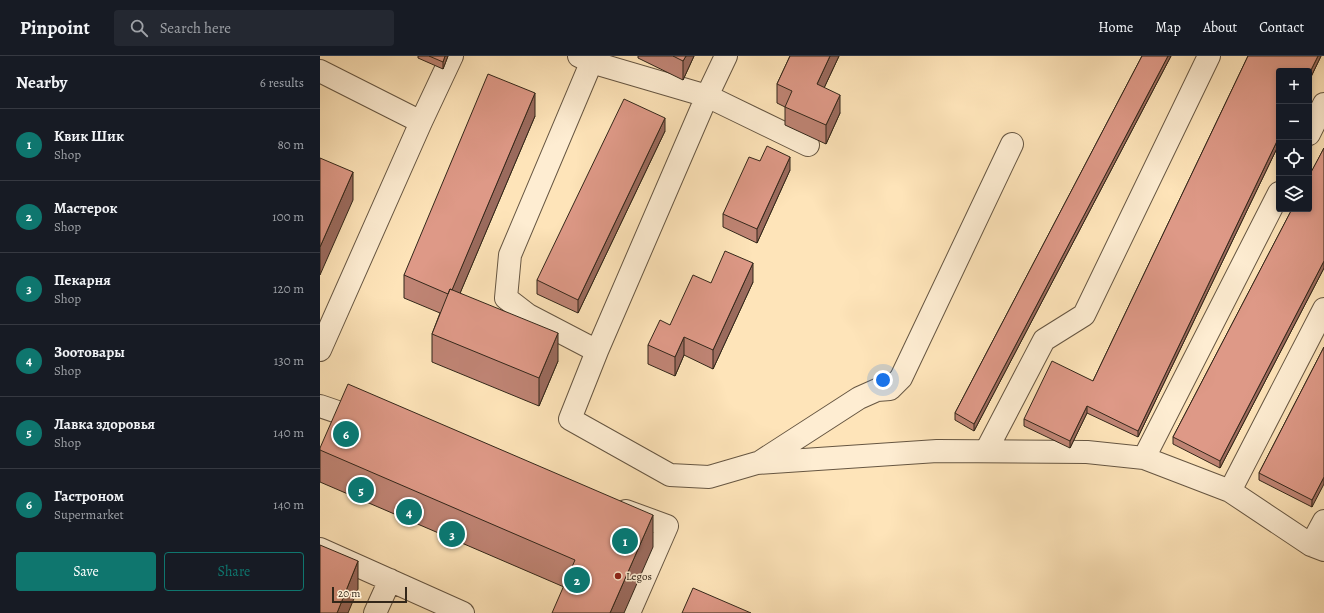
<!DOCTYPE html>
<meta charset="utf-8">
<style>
:root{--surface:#171b24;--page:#242831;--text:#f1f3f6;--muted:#9ea1a6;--line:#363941;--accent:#0f766e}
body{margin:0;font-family:Alegreya,serif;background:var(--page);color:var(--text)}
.controls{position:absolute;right:12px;top:12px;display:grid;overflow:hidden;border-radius:4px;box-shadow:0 2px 6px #0003}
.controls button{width:36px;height:36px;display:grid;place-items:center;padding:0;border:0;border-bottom:1px solid var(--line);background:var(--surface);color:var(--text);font:20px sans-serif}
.scale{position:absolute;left:12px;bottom:10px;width:75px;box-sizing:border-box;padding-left:4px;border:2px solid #33271a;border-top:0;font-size:11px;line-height:14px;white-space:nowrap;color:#33271a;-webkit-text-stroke:3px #feedd2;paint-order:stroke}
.you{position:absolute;left:563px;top:324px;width:14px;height:14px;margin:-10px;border:3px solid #fff;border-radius:50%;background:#1a73e8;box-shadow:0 0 0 6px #1a73e833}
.badge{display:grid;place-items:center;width:26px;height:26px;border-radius:50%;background:var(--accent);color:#fff;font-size:13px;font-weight:700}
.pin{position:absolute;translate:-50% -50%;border:2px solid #fff;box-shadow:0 1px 4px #0006}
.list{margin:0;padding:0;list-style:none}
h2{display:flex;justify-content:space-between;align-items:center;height:52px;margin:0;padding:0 16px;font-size:17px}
h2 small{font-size:13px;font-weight:400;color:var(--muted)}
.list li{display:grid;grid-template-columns:26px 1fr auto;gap:12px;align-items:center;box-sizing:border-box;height:72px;padding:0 16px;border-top:1px solid var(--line)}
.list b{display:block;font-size:15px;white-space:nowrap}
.list p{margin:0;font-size:13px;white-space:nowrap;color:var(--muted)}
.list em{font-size:13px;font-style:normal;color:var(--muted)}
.actions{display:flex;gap:8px;padding:12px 16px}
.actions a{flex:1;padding:9px 0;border:1px solid var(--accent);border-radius:4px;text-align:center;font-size:14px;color:var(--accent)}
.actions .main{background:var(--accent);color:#fff}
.icon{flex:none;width:22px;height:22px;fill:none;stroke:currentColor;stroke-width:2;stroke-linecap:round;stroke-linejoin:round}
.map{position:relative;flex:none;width:1004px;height:557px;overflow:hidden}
header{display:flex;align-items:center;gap:24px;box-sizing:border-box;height:56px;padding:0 20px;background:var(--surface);border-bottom:1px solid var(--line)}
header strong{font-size:19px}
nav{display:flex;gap:22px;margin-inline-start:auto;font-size:14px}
.search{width:280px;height:36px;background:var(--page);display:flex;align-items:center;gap:10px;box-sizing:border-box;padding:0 14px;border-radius:4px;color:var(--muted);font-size:15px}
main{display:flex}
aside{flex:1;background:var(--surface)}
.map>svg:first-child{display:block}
</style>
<header>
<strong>Pinpoint</strong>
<div class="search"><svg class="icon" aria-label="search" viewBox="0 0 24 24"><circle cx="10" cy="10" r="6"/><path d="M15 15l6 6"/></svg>Search here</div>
<nav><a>Home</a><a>Map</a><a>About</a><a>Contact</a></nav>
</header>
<main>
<aside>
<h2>Nearby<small>6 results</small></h2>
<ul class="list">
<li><span class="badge">1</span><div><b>Квик Шик</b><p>Shop</p></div><em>80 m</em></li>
<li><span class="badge">2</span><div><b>Мастерок</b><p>Shop</p></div><em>100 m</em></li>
<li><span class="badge">3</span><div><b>Пекарня</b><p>Shop</p></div><em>120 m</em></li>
<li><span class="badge">4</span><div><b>Зоотовары</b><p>Shop</p></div><em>130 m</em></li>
<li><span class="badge">5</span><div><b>Лавка здоровья</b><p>Shop</p></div><em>140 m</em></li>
<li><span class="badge">6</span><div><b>Гастроном</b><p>Supermarket</p></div><em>140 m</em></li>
</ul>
<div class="actions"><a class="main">Save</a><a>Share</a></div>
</aside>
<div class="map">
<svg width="1004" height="557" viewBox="0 0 1004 557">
<rect width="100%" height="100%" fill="#fee4b9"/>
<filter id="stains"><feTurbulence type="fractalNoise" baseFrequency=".005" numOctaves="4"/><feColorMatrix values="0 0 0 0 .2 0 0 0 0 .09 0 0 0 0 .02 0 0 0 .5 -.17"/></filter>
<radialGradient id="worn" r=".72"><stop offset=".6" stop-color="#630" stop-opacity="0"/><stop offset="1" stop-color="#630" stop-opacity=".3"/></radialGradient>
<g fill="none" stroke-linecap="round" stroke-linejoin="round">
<!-- minor casing -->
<g stroke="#665642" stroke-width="24">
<path id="minor" d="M259,0L271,6L387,40L488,89
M274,0L190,199L186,242L208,259L277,295
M406,0L387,40L277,295L250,363L350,419L389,421L437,407L617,395L767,396L824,402L910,435L991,489L1004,494
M0,15L101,66
M989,78L1004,48
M0,294L101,66L132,0
M0,350L44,365
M666,395L724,284L764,259L889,0
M824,402L959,137
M440,406L539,342L557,334L570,333L581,322L692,88
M910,435L1004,253
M306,455L347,470L309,557
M991,489L1004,465
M0,493L143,557
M55,557L70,524"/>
</g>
<!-- minor -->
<use href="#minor" stroke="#feedd2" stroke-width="22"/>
</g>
<!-- wall -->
<path fill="#bf8474" stroke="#33271a" d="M98,0H128L123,13L98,2Z
M318,0H374L363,24L318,2Z
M470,0H519L504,32L520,57L506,88L465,69V51L457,47V28Z
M822,0H851L654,375L635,364V357Z
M928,0H1001L989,25L959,15V88L818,381L767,357L750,392L704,370V363L773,325Z
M215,60L140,237L238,305L219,350L112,306V278L120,257L84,242V219Z
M345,75L258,257L217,238V224Z
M1004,92V212L900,412L853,388V381Z
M440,105L470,114L437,187L403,171V158Z
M433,226L393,313L364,299L355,320L328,308V289L350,269L391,227Z
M1004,291L992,451L939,424V417Z
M0,392L333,491L244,531L0,426Z"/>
<!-- shaded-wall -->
<path fill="#9b6b5e" stroke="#33271a" d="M125,0H128L123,13V6Z
M366,0H374L363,24V5Z
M510,0H519L497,47V28Z
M848,0H851L654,375V368Z
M998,0H1001L989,25V18Z
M215,37V60L130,261V238Z
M520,39V57L506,88V69Z
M345,62V75L258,257V244Z
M959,81V88L818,381V375Z
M470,101V114L437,187V173Z
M33,116V144L0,219V191Z
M1004,205V212L900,412V405Z
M433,207V226L393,313V294Z
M238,277V305L219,350V322Z
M364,281V299L355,320V301Z
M767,350V357L750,392V385Z
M1004,421V428L992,451V444Z
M333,459V491L304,557H290Z
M38,505V533L28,557H17Z"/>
<!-- building -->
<path fill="#de9987" stroke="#33271a" d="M109,0H125L123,6Z
M353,0H366L363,5Z
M470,0H510L497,28L520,39L506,69L465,51L472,35L457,28Z
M822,0H848L654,368L635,357Z
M928,0H998L989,18V15H959V81L818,375L767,350L750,385L704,363L732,305L773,325Z
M168,18L215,37L132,234L130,233L128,238L84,219Z
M304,43L345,62L258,244L217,224Z
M447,90L470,101L437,173L403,158L429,101L440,105Z
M1004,92V205L900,405L853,381L972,153H989V120Z
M0,102L33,116L0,191Z
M405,195L433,207L393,294L364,281L355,301L328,289L340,264L350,269L373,219L391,227Z
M130,233L238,277L219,322L112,278Z
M1004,291V421L992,444L939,417Z
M28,328L333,459L290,557H232L255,504L0,394V392Z
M0,489L38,505L17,557H0Z
M373,532L431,557H362Z"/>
<!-- markers -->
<circle fill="#8f2418" stroke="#feedd2" stroke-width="1.5" cx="298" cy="520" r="4"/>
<g text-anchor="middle" stroke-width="3" stroke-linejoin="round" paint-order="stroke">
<!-- poi labels -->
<g font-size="11" fill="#33271a" stroke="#feedd2" text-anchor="start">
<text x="306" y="524">Legos</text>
</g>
</g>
<rect width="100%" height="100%" filter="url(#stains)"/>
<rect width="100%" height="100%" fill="url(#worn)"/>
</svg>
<div class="controls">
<button>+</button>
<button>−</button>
<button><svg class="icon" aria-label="locate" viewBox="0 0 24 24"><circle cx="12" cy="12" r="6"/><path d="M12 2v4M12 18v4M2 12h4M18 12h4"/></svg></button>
<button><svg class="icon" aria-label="layers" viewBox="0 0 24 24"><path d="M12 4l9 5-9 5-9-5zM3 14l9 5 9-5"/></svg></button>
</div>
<div class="scale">20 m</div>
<div class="you"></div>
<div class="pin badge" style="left:305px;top:485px">1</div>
<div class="pin badge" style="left:257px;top:524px">2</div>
<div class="pin badge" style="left:132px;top:478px">3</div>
<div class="pin badge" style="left:89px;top:456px">4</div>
<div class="pin badge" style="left:41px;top:434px">5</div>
<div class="pin badge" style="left:26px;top:378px">6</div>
</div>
</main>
